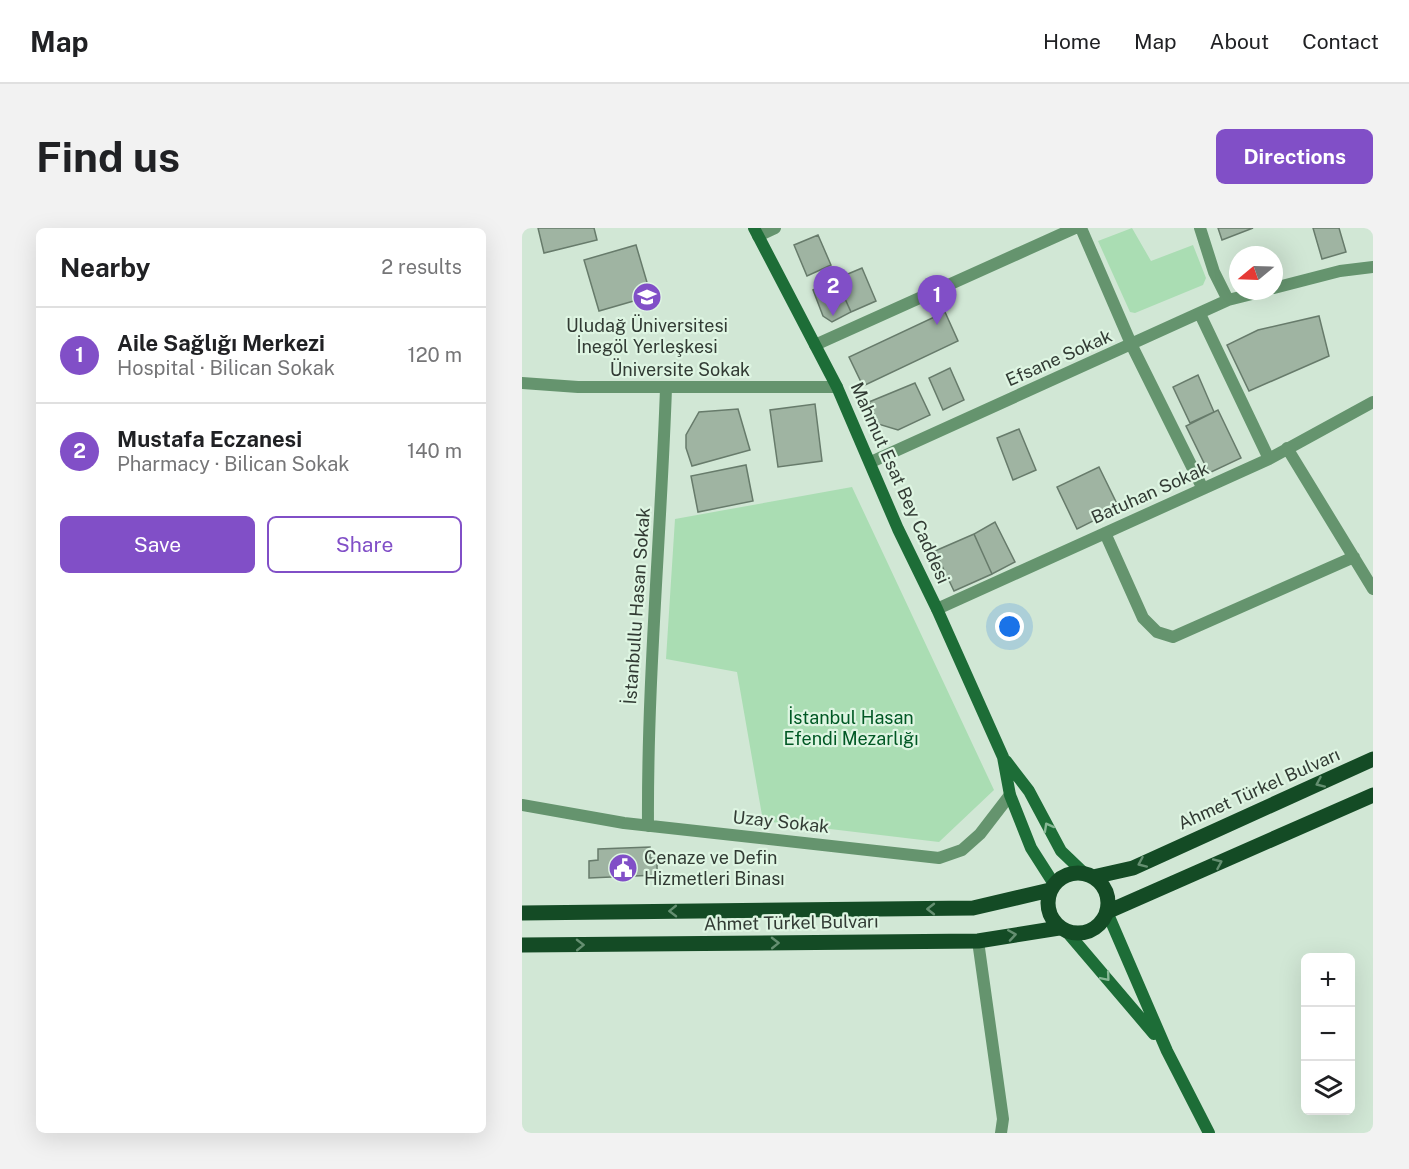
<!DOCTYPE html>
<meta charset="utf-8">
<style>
:root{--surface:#fff;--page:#f2f2f2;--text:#202124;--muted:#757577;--line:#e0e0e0;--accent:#814fc7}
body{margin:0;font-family:"Public Sans",sans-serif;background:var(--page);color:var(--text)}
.controls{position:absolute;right:18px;bottom:18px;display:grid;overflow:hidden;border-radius:9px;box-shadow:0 6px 24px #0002}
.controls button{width:54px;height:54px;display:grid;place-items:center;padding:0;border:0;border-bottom:2px solid var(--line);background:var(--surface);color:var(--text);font:30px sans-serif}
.compass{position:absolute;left:707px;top:18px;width:54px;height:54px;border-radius:50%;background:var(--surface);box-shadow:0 6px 24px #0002;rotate:251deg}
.you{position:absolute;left:488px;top:399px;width:21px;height:21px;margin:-15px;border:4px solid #fff;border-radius:50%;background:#1a73e8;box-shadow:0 0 0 9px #1a73e833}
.badge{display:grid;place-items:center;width:39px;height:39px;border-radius:50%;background:var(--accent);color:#fff;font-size:20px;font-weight:700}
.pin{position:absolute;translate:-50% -50px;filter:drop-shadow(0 2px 3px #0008)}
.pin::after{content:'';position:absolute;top:32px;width:21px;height:18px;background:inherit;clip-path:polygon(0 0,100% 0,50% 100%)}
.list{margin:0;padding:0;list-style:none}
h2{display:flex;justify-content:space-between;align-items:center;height:78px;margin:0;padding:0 24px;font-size:26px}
h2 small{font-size:20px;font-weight:400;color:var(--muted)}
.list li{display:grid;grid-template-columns:39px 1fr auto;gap:18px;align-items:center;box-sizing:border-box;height:96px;padding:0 24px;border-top:2px solid var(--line)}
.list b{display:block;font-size:22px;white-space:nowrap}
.list p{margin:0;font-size:20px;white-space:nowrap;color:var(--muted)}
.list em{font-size:20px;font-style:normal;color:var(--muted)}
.actions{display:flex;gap:12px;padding:18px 24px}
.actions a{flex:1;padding:14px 0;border:2px solid var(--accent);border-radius:9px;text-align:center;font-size:21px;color:var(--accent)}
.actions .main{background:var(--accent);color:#fff}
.icon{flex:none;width:33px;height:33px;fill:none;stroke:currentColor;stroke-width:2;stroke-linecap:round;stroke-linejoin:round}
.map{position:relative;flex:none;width:851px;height:905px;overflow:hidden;border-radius:9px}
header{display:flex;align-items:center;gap:36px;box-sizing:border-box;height:84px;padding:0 30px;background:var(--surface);border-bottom:2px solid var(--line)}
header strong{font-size:28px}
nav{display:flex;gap:33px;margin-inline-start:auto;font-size:21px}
.intro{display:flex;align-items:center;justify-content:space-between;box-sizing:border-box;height:144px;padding:0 36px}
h1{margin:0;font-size:42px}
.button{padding:15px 27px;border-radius:9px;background:var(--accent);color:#fff;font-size:21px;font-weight:700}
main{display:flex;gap:36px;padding:0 36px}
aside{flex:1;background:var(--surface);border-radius:9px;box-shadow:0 6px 24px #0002}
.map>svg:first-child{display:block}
</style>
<header>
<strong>Map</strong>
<nav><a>Home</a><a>Map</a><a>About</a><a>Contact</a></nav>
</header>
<div class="intro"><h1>Find us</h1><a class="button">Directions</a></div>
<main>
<aside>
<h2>Nearby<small>2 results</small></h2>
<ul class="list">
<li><span class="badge">1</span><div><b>Aile Sağlığı Merkezi</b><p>Hospital · Bilican Sokak</p></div><em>120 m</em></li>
<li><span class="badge">2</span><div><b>Mustafa Eczanesi</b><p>Pharmacy · Bilican Sokak</p></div><em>140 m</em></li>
</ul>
<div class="actions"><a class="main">Save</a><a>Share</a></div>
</aside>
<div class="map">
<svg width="851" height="905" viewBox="0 0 851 905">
<rect width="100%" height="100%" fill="#d1e7d5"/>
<!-- green -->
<path fill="#aaddb3" d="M610,0L629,33L671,17L684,50L681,57L613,85L608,84L576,13Z
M330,259L472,562L417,614L241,593L215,444L144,431L153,291Z"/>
<!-- building -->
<path fill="#9fb4a2" stroke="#677b6b" stroke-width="1.5" d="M16,0H72L75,12L22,25Z
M696,0H731L700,12Z
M791,0H817L824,24L800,31Z
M296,7L309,37L285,48L272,17Z
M114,17L129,68L77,83L62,32Z
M340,40L354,73L329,84L314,51Z
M314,51L329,84L310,94L301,88L291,62Z
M423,84L436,113L341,158L327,129Z
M797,88L807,128L727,163L705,117L736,102Z
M428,140L442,172L421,182L407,150Z
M676,147L692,184L668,195L651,159Z
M393,155L408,187L376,202L356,196L347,174Z
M293,176L300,233L256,239L248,182Z
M216,181L228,222L170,238L164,220V207L177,184Z
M696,182L719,230L687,245L664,198Z
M497,201L514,242L491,252L475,210Z
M224,237L231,273L176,284L169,248Z
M577,239L597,280L555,301L535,259Z
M473,294L493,334L470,346L452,306Z
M452,306L470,346L432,363L413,323Z
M128,619V630H135V647L67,650V633L76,632V621Z"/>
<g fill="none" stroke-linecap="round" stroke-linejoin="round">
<!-- street -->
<path stroke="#65946e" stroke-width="12" d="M559,0L610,118L681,261
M678,0L692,44L706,72
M236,8L253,0
M752,60L818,43L851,39
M678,86L747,231
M293,117L553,0
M0,155L56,159H315
M765,220L851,361
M349,234L706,72L742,63
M583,305L621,390L635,404L651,409L832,329
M415,381L747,231L851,174
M0,577L102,595L417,630L440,622L458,606L488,567
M126,598C125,452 139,306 144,160
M456,713L481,891L479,905"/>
<!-- secondary -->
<path stroke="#1d6d37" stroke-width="12" d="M232,0L315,159L376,301L415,381L481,529L488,567L509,620L532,656
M484,533L507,563L539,623L562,645
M585,684L645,823L687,905
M546,705L632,806"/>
<!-- primary -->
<path stroke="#144b25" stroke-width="15" d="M526 675a30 30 0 1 1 60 0a30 30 0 1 1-60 0Z
M571,649L611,640L851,531
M585,684L851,567
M0,685L451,680L528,662
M0,717L456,713L537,700"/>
</g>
<!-- one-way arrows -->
<defs><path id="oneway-chevron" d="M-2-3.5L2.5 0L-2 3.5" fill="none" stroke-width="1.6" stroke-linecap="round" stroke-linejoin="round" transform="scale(1.5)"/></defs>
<g stroke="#658f71">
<use href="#oneway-chevron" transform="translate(798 555) rotate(156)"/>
<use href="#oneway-chevron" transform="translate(620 635) rotate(156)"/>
<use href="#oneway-chevron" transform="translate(696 635) rotate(-24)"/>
<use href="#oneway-chevron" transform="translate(409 681) rotate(180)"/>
<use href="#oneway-chevron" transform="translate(151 683) rotate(179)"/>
<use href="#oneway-chevron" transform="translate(490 707) rotate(-9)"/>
<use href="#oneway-chevron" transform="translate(253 715) rotate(-1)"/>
<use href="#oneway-chevron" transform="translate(58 717) rotate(-1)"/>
</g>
<g stroke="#87b895">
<use href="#oneway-chevron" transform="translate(526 599) rotate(-119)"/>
<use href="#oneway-chevron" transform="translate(584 749) rotate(50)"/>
</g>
<!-- icons -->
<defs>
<g id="university-disc" transform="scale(1.5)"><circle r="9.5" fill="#814fc7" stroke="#def5e2"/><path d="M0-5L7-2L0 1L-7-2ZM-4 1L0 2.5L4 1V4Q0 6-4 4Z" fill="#fff"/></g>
<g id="civic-disc" transform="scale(1.5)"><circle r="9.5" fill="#814fc7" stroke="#def5e2"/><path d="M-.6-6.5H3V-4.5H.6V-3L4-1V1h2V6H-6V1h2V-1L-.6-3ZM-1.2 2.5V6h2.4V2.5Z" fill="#fff"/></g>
</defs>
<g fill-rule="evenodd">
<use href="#university-disc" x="125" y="69"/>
<use href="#civic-disc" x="101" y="640"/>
</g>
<g text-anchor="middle" stroke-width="4.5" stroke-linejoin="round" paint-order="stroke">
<!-- poi labels -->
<g font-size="18" fill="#323b34" stroke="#def5e2">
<text x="125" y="104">Uludağ Üniversitesi<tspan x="125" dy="21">İnegöl Yerleşkesi</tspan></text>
<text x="122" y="636" text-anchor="start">Cenaze ve Defin<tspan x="122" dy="21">Hizmetleri Binası</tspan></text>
</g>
<!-- street labels -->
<g font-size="18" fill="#323b34" stroke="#def5e2">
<text transform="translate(537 130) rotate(-24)" y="6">Efsane Sokak</text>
<text x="158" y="148">Üniversite Sokak</text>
<text transform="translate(378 255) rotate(66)" y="6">Mahmut Esat Bey Caddesi</text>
<text transform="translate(628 265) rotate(-24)" y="6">Batuhan Sokak</text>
<text transform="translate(115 378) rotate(-86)" y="6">İstanbullu Hasan Sokak</text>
<text transform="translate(737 561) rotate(-24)" y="6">Ahmet Türkel Bulvarı</text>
<text transform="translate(259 594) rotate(6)" y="6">Uzay Sokak</text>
<text transform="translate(269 695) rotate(-1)" y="6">Ahmet Türkel Bulvarı</text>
</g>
<!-- park labels -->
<g font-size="18" fill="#005824" stroke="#def5e2">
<text x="329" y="496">İstanbul Hasan<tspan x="329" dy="21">Efendi Mezarlığı</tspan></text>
</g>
</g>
</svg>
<div class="controls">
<button>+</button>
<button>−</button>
<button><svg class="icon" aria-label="layers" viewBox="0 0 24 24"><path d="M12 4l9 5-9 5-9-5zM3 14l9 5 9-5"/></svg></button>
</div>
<svg class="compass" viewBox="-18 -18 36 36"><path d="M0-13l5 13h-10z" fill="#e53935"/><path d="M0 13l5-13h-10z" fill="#757577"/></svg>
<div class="you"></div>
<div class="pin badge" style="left:415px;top:97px">1</div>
<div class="pin badge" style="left:311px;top:88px">2</div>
</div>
</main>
